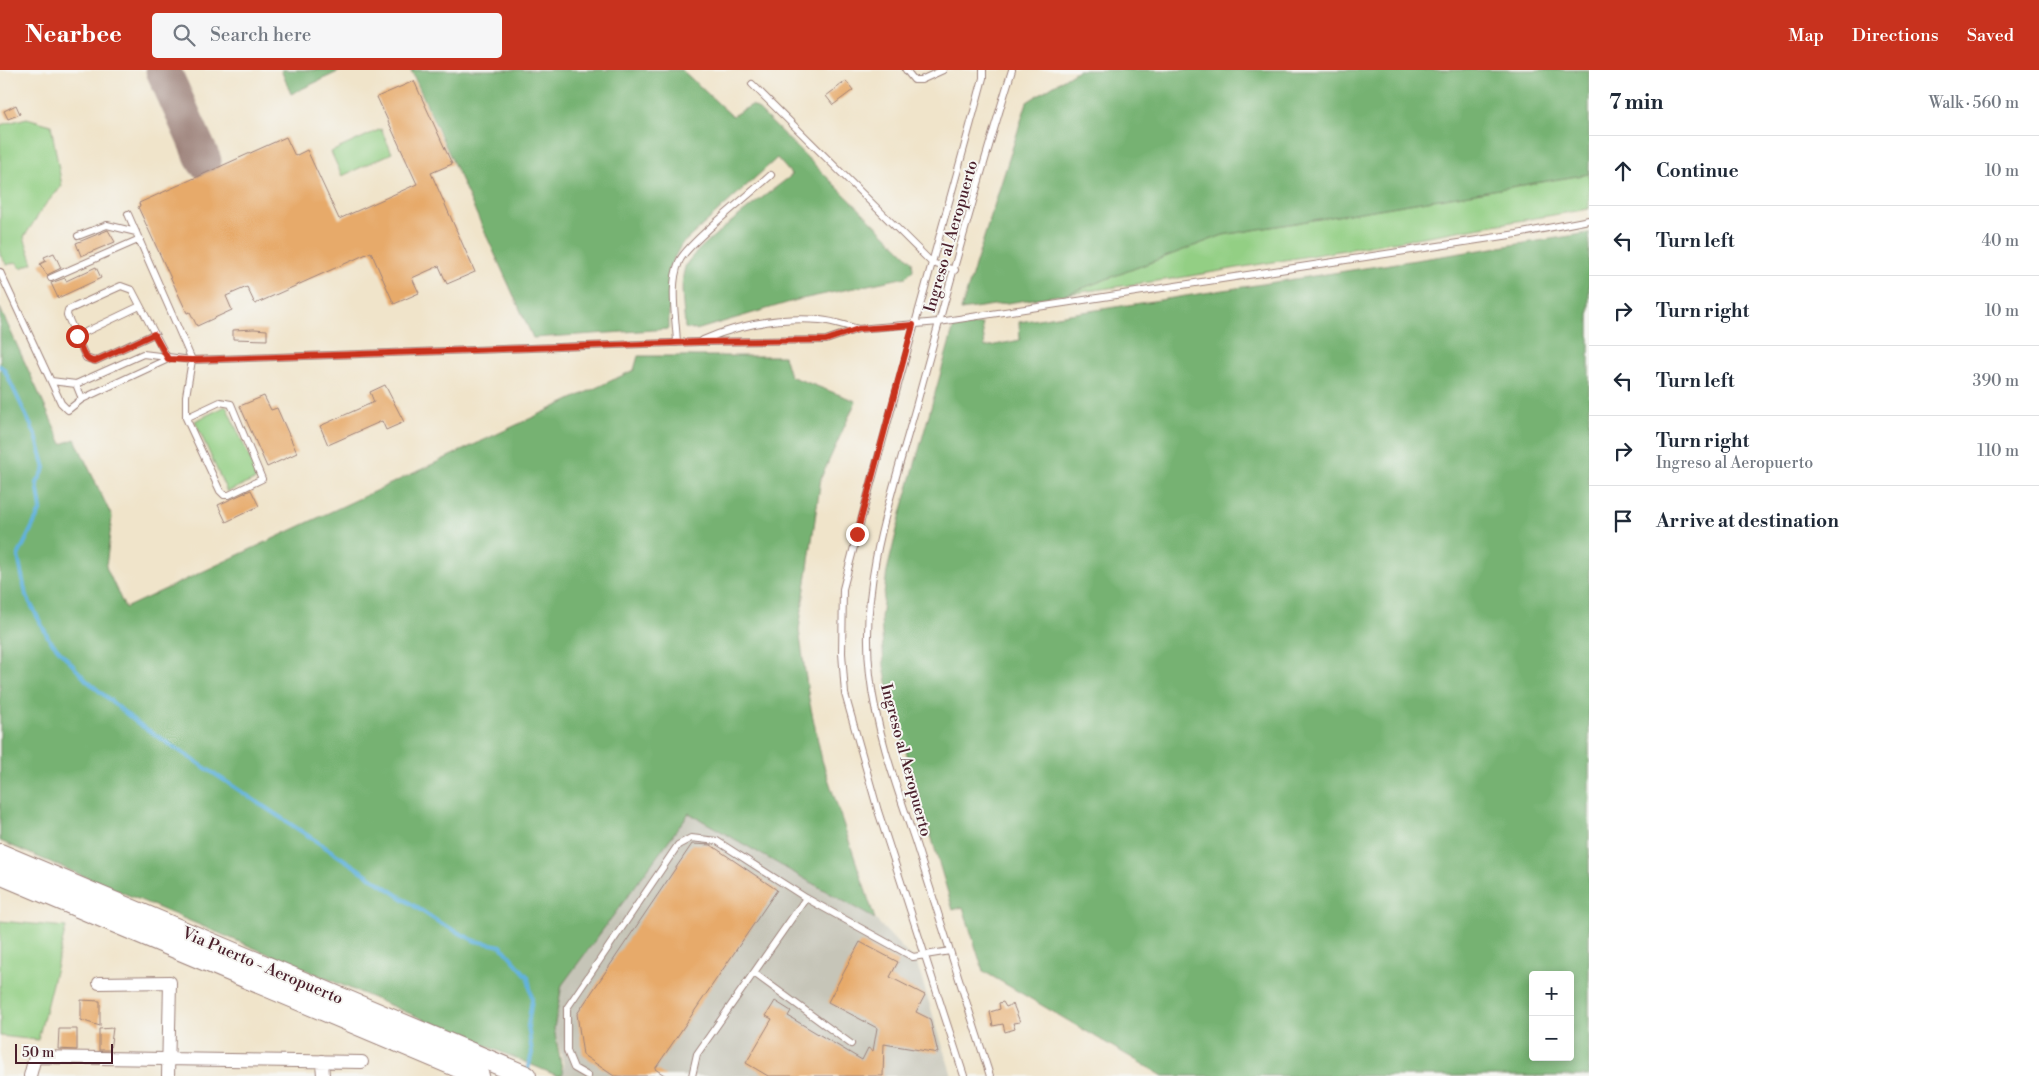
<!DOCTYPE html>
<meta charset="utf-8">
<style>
:root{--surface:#fff;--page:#f6f6f7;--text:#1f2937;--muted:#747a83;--line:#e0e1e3;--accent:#c8321e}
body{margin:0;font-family:"Libre Bodoni",serif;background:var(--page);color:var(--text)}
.controls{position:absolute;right:15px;bottom:15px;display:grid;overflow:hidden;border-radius:5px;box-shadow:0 2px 8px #0003}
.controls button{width:45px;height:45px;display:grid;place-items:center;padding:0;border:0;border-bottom:1px solid var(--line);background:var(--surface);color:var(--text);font:25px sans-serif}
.scale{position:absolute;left:15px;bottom:12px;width:98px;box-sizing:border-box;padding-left:5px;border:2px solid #4a1f2b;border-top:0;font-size:14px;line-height:18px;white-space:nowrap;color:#4a1f2b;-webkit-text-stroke:4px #f6f6f2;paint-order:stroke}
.stop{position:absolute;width:15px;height:15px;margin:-11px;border:4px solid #c8321e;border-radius:50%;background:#fff}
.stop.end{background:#c8321e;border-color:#fff;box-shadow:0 1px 5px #0008}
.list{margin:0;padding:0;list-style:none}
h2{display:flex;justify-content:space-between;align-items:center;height:65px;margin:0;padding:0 20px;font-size:21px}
h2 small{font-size:16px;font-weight:400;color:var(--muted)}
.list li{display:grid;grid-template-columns:32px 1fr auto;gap:15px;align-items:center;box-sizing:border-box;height:70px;padding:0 20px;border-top:1px solid var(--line)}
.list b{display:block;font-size:19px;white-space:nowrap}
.list p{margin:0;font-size:16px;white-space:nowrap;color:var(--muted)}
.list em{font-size:16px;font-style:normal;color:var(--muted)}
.icon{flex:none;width:28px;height:28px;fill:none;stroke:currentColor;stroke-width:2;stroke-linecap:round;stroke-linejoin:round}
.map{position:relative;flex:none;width:1589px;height:1006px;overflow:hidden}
header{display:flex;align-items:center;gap:30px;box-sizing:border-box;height:70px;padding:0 25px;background:var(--accent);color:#fff}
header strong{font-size:24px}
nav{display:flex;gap:28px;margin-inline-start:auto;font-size:18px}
.search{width:350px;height:45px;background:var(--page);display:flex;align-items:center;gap:12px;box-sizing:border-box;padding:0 18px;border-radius:5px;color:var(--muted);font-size:19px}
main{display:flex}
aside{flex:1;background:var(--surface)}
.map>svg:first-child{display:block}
</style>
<header>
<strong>Nearbee</strong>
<div class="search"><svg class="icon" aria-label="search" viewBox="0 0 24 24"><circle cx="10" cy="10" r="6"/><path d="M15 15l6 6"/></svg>Search here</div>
<nav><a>Map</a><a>Directions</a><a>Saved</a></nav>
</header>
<main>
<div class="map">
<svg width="1589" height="1006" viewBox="0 0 1589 1006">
<rect width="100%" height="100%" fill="#f6f6f2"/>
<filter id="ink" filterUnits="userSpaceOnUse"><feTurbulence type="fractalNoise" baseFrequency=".02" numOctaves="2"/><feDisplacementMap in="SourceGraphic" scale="10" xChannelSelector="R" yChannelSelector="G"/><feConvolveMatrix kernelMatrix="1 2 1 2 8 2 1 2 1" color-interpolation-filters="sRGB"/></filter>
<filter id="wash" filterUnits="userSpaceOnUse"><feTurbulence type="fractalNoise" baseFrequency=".0096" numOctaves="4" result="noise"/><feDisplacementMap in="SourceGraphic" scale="20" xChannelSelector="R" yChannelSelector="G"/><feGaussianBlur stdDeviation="1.12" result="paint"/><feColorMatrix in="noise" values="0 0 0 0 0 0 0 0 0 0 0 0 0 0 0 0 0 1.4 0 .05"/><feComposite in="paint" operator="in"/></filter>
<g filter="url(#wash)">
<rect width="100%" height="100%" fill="#f0e4ca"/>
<!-- industrial -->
<path fill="#c6c5b8" d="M689,743L875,849L917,894L952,1006H559L563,1004V992L554,958L562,915Z"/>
<!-- green -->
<path fill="#93cf84" stroke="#6e7758" d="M27,48L51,55L62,116L45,135L24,167L33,193L21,198L16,192L7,195L0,185V55Z
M381,59L392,83L342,106L331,82Z
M1589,104V139L1178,208L1067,224L1223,165Z
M226,336L259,408L227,422L195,351Z
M0,851L66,857L38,970L0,966Z"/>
<!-- forest -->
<path fill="#76b272" stroke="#60684e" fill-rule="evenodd" d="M281,0H342L291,24Z
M411,0H682L732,46L752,35L757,38L912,191L913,200L906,207L797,230L696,260L685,258C684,238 679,216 685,197C692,178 772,121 792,105L777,88L681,175L669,198V259L533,268Z
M1078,0H1589V104L1223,165L1067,224L961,240L1027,32Z
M1589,163V1006H1163L983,901L963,837L953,840L891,631L884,597L881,548L887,501L900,447L954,256L982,254L985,277L1020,270L1019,252ZM1533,905H1570V987H1533Z
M0,238L62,374L75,369L112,447L106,497L125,538L634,300L638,286H784L790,306L856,331L821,408L799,560L809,629L822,690L875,849L689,743L562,915L554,958L563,1004L558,1006L0,771Z"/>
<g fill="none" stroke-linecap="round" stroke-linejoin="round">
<!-- stream -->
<path stroke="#62b2dd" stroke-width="4" d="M0,296L4,299L36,366L45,398L37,413L41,439L18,486L26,525L49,569L86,610L136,652L440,853L475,871L501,876L528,907L532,929L528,956L532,983L528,999"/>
<!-- taxiway -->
<path stroke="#9d827a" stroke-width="35" d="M163,0L204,91"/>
</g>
<g id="blocks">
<!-- building -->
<path fill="#e7aa6a" d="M414,11L452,94L431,103L475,202L447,214L439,196L412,208L419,223L394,234L371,182L255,234L247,217L226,226L232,240L197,256L190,242L187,243L138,137L140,136L139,133L286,67L295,86L307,80L339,149L417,114L377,27Z
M846,11L853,20L833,35L826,26Z
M16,35L20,44L8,49L4,41Z
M108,160L115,172L81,186L76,173Z
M54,183L61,198L47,205L40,194L46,191L44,187Z
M96,197L101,208L58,228L51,213L65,208L66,211Z
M254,259L267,260V270L233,269V260Z
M385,315L404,352L386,360L382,351L328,375L320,356L374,332L370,322Z
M264,326L271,340L277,338L297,383L267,397L240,336Z
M251,420L259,436L226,452L218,435Z
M692,774L711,775L777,820L655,999L666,1006H614L583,985L577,944Z
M860,872L898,892L890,907L925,925L916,942L930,949L938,983L884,974L883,1006H768L746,993L772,949L766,946L775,931L791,941L788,946L862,990L868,978L873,981L877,958L828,932Z
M81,930L100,931V956L81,950Z
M1003,932L1006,937L1013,934L1020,952L1013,953L1015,959L1005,962L1003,954L993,956L990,942L1000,939L999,933Z
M113,958L110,980H99V959Z
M59,959H77V980L58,979Z"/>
</g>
</g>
<g filter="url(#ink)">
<use href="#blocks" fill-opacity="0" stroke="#9d827a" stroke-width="1"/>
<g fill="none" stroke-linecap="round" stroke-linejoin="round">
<!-- lane casing -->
<g stroke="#9d827a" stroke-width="8">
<path id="lane" d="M906,0L914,10H921L943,0
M752,14L932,193L955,200
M128,144L192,290L186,326V348L220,421L224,425H229L262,409L231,334L220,332L186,348
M78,166L107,155L136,162
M0,202L61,333L68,340L82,329L168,289L132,220L121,216L68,240L67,245L86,288L95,291L154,264
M51,208L140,169
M77,266L140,236
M703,270C740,254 779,247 820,250C833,251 846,256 858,259
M677,273C676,247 669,216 679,192C685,175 754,121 771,105
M51,311L76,314L143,284L192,290L699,272L826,270L858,259L939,252L1517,164L1589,150
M76,314L82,329
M754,903L851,974
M588,1006L574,998L567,981V938L678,775L691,768L717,771L806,828L913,887L950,881
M692,1006L697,984L806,828
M964,1006L878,741L845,624L842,583L843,519C887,348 937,179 983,8V0
M990,1006C965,928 940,850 915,771C897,718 876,661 870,605C859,512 893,420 917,333C947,222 978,109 1012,0"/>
</g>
<!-- street casing -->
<g stroke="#9d827a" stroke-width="14">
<path id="street" d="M99,913L170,912L168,1006
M322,991L323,1006
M30,1006L35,987L362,992"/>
</g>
<!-- primary casing -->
<g stroke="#9d827a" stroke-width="22">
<path id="primary" d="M0,784L526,1006
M0,804L479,1006"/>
</g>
<!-- lane -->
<use href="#lane" stroke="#fff" stroke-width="6"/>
<!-- street -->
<use href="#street" stroke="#fff" stroke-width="12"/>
<!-- primary -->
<use href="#primary" stroke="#fff" stroke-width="20"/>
</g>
</g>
<g fill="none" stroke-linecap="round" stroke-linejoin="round" filter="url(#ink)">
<!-- route -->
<path stroke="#c8321e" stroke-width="6" d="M77,266C81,275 83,291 95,291L154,264L168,289L192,290L699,272L826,270L858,259L913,255L857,464"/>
</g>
<g text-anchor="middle" stroke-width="4" stroke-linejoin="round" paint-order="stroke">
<!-- street labels -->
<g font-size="16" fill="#4a1f2b" stroke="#f6f6f2">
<text transform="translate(950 166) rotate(-74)" y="6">Ingreso al Aeropuerto</text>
<text transform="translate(907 690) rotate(75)" y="6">Ingreso al Aeropuerto</text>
<text transform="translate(263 895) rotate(23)" y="6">Via Puerto - Aeropuerto</text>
</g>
</g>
</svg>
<div class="controls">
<button>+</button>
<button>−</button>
</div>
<div class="scale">50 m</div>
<div class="stop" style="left:77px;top:266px"></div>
<div class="stop end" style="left:857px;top:464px"></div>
</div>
<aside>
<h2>7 min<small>Walk · 560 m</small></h2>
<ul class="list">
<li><svg class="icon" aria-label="ahead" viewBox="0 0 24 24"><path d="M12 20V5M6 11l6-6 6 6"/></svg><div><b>Continue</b></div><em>10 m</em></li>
<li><svg class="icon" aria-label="left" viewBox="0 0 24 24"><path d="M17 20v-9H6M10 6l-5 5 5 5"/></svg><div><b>Turn left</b></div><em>40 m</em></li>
<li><svg class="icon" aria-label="right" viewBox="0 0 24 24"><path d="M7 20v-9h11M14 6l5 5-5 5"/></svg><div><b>Turn right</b></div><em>10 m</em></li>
<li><svg class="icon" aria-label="left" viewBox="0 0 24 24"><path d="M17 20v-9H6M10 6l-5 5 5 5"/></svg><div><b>Turn left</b></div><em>390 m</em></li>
<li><svg class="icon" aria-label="right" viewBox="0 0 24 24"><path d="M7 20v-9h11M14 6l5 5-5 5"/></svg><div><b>Turn right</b><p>Ingreso al Aeropuerto</p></div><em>110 m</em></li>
<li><svg class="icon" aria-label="arrive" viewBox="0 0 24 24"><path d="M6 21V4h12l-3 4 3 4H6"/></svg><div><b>Arrive at destination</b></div></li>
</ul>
</aside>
</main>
